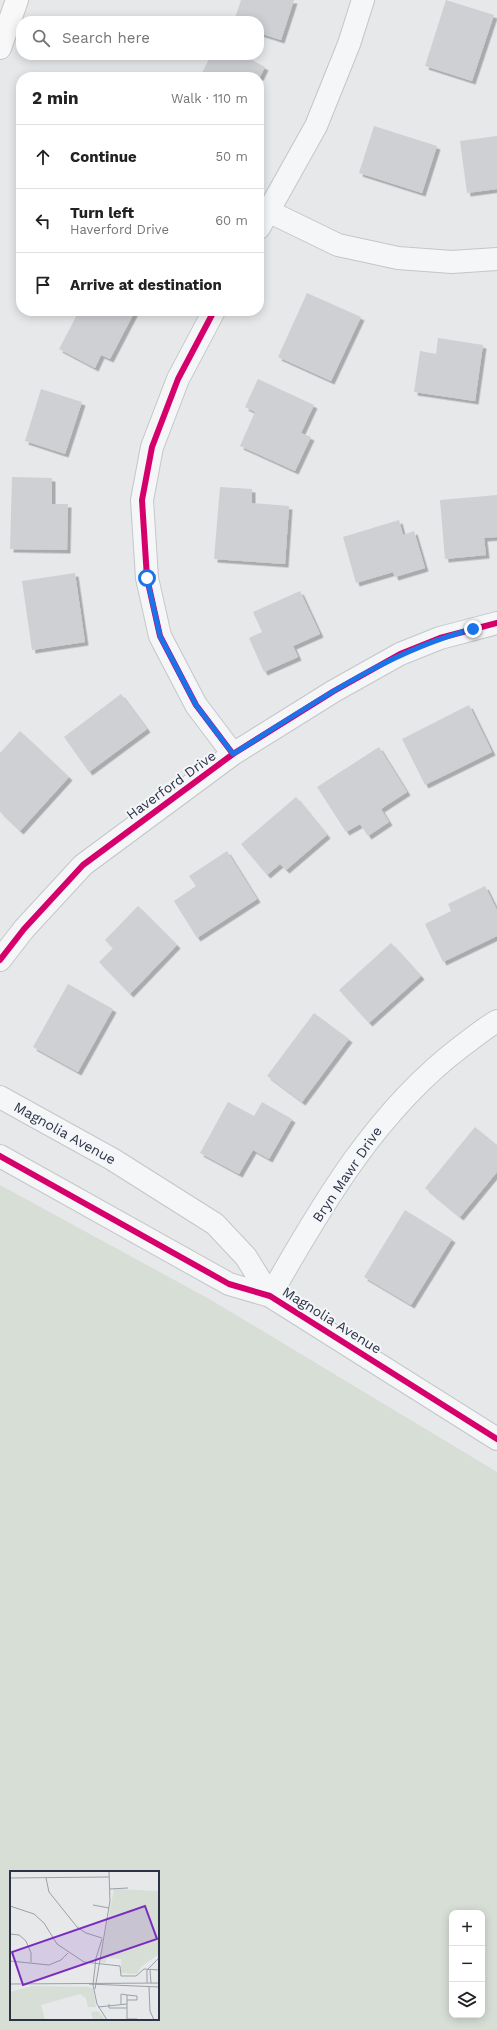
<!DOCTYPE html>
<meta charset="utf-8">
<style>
:root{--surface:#fff;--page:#f6f6f6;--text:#222;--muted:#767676;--line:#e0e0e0}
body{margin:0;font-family:"Work Sans",sans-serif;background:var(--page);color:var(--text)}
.controls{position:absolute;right:12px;bottom:12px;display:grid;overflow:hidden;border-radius:8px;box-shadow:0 2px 10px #0003}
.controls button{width:36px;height:36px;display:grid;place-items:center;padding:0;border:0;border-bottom:1px solid var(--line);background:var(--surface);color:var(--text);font:20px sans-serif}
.stop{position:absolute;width:12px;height:12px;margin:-9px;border:3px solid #1a73e8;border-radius:50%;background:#fff}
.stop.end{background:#1a73e8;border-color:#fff;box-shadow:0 1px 4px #0008}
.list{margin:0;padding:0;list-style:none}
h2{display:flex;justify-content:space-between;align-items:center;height:52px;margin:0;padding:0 16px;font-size:17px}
h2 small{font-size:13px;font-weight:400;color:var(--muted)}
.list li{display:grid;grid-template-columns:26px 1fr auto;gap:12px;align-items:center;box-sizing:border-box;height:64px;padding:0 16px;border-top:1px solid var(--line)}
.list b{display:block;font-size:15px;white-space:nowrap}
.list p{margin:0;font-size:13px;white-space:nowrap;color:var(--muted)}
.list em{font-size:13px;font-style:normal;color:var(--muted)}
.icon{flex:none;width:22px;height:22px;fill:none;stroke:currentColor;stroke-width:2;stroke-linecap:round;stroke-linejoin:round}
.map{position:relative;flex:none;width:497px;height:2030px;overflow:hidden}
.search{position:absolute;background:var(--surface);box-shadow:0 2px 10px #0003;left:16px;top:16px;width:248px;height:44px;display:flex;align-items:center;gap:10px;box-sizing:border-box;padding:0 14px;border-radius:16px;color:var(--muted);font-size:15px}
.panel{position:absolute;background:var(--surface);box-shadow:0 2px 10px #0003;left:16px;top:72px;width:248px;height:244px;border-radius:16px}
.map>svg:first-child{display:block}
</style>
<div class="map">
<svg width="497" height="2030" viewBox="0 0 497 2030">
<defs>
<filter id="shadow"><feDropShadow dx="3.5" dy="3.5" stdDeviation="0" flood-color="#0004"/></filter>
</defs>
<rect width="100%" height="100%" fill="#e6e8ea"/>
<!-- green -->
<path fill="#d6ded6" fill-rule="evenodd" d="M0,1185L211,1300L497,1472V2030H0ZM11,1872H158V2019H11ZM452,1913H482V2015H452Z"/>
<!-- building -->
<path fill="#ced0d3" filter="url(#shadow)" d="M241,0H294L281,40L259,33V21H234Z
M446,0L494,15L472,81L425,66Z
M211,55H243L265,67L260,77H200Z
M374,126L437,146L422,193L359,173Z
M497,136V189L467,193L460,141Z
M307,293L361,317L331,381L278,357Z
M79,311H135L110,359L101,355L95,368L59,349Z
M438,338L483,345L475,401L414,392L420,351L436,354Z
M258,379L314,405L301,433L311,437L295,471L240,446L255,412L245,407Z
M41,389L82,402L65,454L25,441Z
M12,477L52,478V504H68L67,550L10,549Z
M220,487L252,489V503L289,506L285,564L214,559Z
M497,495V537L484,538L486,555L445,559L440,500Z
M399,520L403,535L414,531L425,568L395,577L393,572L356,583L343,537Z
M75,573L85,642L32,650L22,581Z
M300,591L320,634L293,646L298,657L264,672L249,638L262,632L253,612Z
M121,694L147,729L89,772L64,737Z
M469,705L492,752L425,785L402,739Z
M20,731L69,777L20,831L0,812V753Z
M379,747L407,792L381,809L389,822L368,836L360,824L346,832L317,787Z
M296,797L327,835L286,870L280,864L267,875L241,844Z
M227,851L257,899L197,938L174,901L196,886L189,876Z
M485,886L497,910V936L443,962L425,924L451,911L448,904Z
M138,906L177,945L130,994L99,962L113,948L105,940Z
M391,943L421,976L369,1023L339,990Z
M68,984L113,1009L78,1072L33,1047Z
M314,1013L349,1039L302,1102L267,1076Z
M228,1102L254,1116L262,1102L292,1119L269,1159L253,1150L239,1174L200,1153Z
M475,1127L497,1145V1172L460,1217L425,1188Z
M405,1210L452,1239L411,1305L364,1277Z"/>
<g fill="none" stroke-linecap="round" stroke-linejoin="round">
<!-- street casing -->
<g stroke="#c4c6c8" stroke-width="24">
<path id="street" d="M268,211L338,245L398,258L452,262L497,259
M259,228L316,126L349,44L363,0
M214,311L178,379L152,447L142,500L147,578L160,636L196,705L233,754
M0,960L24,929L83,865L233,754L334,691L400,654L440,638L497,623
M0,1097L112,1159L215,1224L246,1257L270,1296
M0,1156L229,1284L270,1296L497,1439
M270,1296C322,1204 377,1110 462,1046C474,1037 485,1028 497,1021"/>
</g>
<!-- secondary casing -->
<g stroke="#c4c6c8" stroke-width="24">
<path id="secondary" d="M0,48L17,0"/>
</g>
<!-- street -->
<use href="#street" stroke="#f5f6f7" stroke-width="22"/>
<!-- secondary -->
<use href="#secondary" stroke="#f8f8f8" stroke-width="22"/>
<!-- cycleway casing -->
<g stroke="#f4f6f9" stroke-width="8">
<path id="cycleway" d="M214,311L178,379L152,447L142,500L147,578L160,636L196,705L233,754
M0,960L24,929L83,865L233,754L334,691L400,654L440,638L497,623
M0,1156L229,1284L270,1296L497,1439"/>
</g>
<!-- cycleway -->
<use href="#cycleway" stroke="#d6006c" stroke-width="6"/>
</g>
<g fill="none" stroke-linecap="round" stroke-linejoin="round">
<!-- route -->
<path stroke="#1a73e8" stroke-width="5" d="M147,578L160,636L196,705L233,754C310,706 385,652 473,629"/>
</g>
<g text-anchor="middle" stroke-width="4" stroke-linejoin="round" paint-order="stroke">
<!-- street labels -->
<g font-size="14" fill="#2b3345" stroke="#f4f6f9">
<text transform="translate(171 785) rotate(-36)" y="5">Haverford Drive</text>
<text transform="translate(65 1133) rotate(29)" y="5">Magnolia Avenue</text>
<text transform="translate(347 1174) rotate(-56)" y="5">Bryn Mawr Drive</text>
<text transform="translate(332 1320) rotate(32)" y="5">Magnolia Avenue</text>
</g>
</g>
<!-- overview -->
<g transform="translate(10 1871)">
<rect width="149" height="149" fill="#e6e8ea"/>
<path d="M104,18L149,20V83L131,96L127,103L111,102V88L97,87L95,92L90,91ZM22,115L80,116L83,118L86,136H78L76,127L70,123L31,134L35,149H0V121ZM88,140L95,149H83L81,141Z" fill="#d6ded6"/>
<path fill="none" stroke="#9ba0a8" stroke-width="1" d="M0,7L99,6M36,7L39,21L67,56L76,62L92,67M100,18L118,17M83,34L99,37M0,35L24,43L34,52L47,73L74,91L110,95L111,105H126L134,98L149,99M0,63L9,64L16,70L21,82V91M92,68L86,87L83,114L87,133L97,149M0,90L39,94L51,89L58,82M140,99L141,112M137,112V99L149,87M0,113L149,112M79,113L149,116M139,116L140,140L144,149M85,118L100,30L99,0M99,133V137H117M111,133V123L117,124M117,133V124L127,125V129H117M88,136L117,133V148H127"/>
<path fill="#7b2cbf" fill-opacity="0.15" stroke="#7b2cbf" stroke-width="2" d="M135,35L147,68L13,114L2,81Z"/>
<rect width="149" height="149" fill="none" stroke="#2b3345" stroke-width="2"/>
</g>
</svg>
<div class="controls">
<button>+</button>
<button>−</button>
<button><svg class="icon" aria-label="layers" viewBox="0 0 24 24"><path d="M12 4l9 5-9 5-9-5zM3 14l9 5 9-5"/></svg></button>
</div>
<div class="stop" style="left:147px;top:578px"></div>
<div class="stop end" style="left:473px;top:629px"></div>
<div class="search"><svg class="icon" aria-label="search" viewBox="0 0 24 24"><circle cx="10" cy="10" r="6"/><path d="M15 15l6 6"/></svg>Search here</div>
<section class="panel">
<h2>2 min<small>Walk · 110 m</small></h2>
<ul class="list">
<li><svg class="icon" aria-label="ahead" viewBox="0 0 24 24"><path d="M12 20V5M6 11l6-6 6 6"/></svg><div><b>Continue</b></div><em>50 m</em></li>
<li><svg class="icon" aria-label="left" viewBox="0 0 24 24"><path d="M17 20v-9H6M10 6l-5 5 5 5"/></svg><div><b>Turn left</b><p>Haverford Drive</p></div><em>60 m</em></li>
<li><svg class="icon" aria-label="arrive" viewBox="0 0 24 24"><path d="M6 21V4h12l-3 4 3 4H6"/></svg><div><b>Arrive at destination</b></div></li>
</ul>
</section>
</div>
